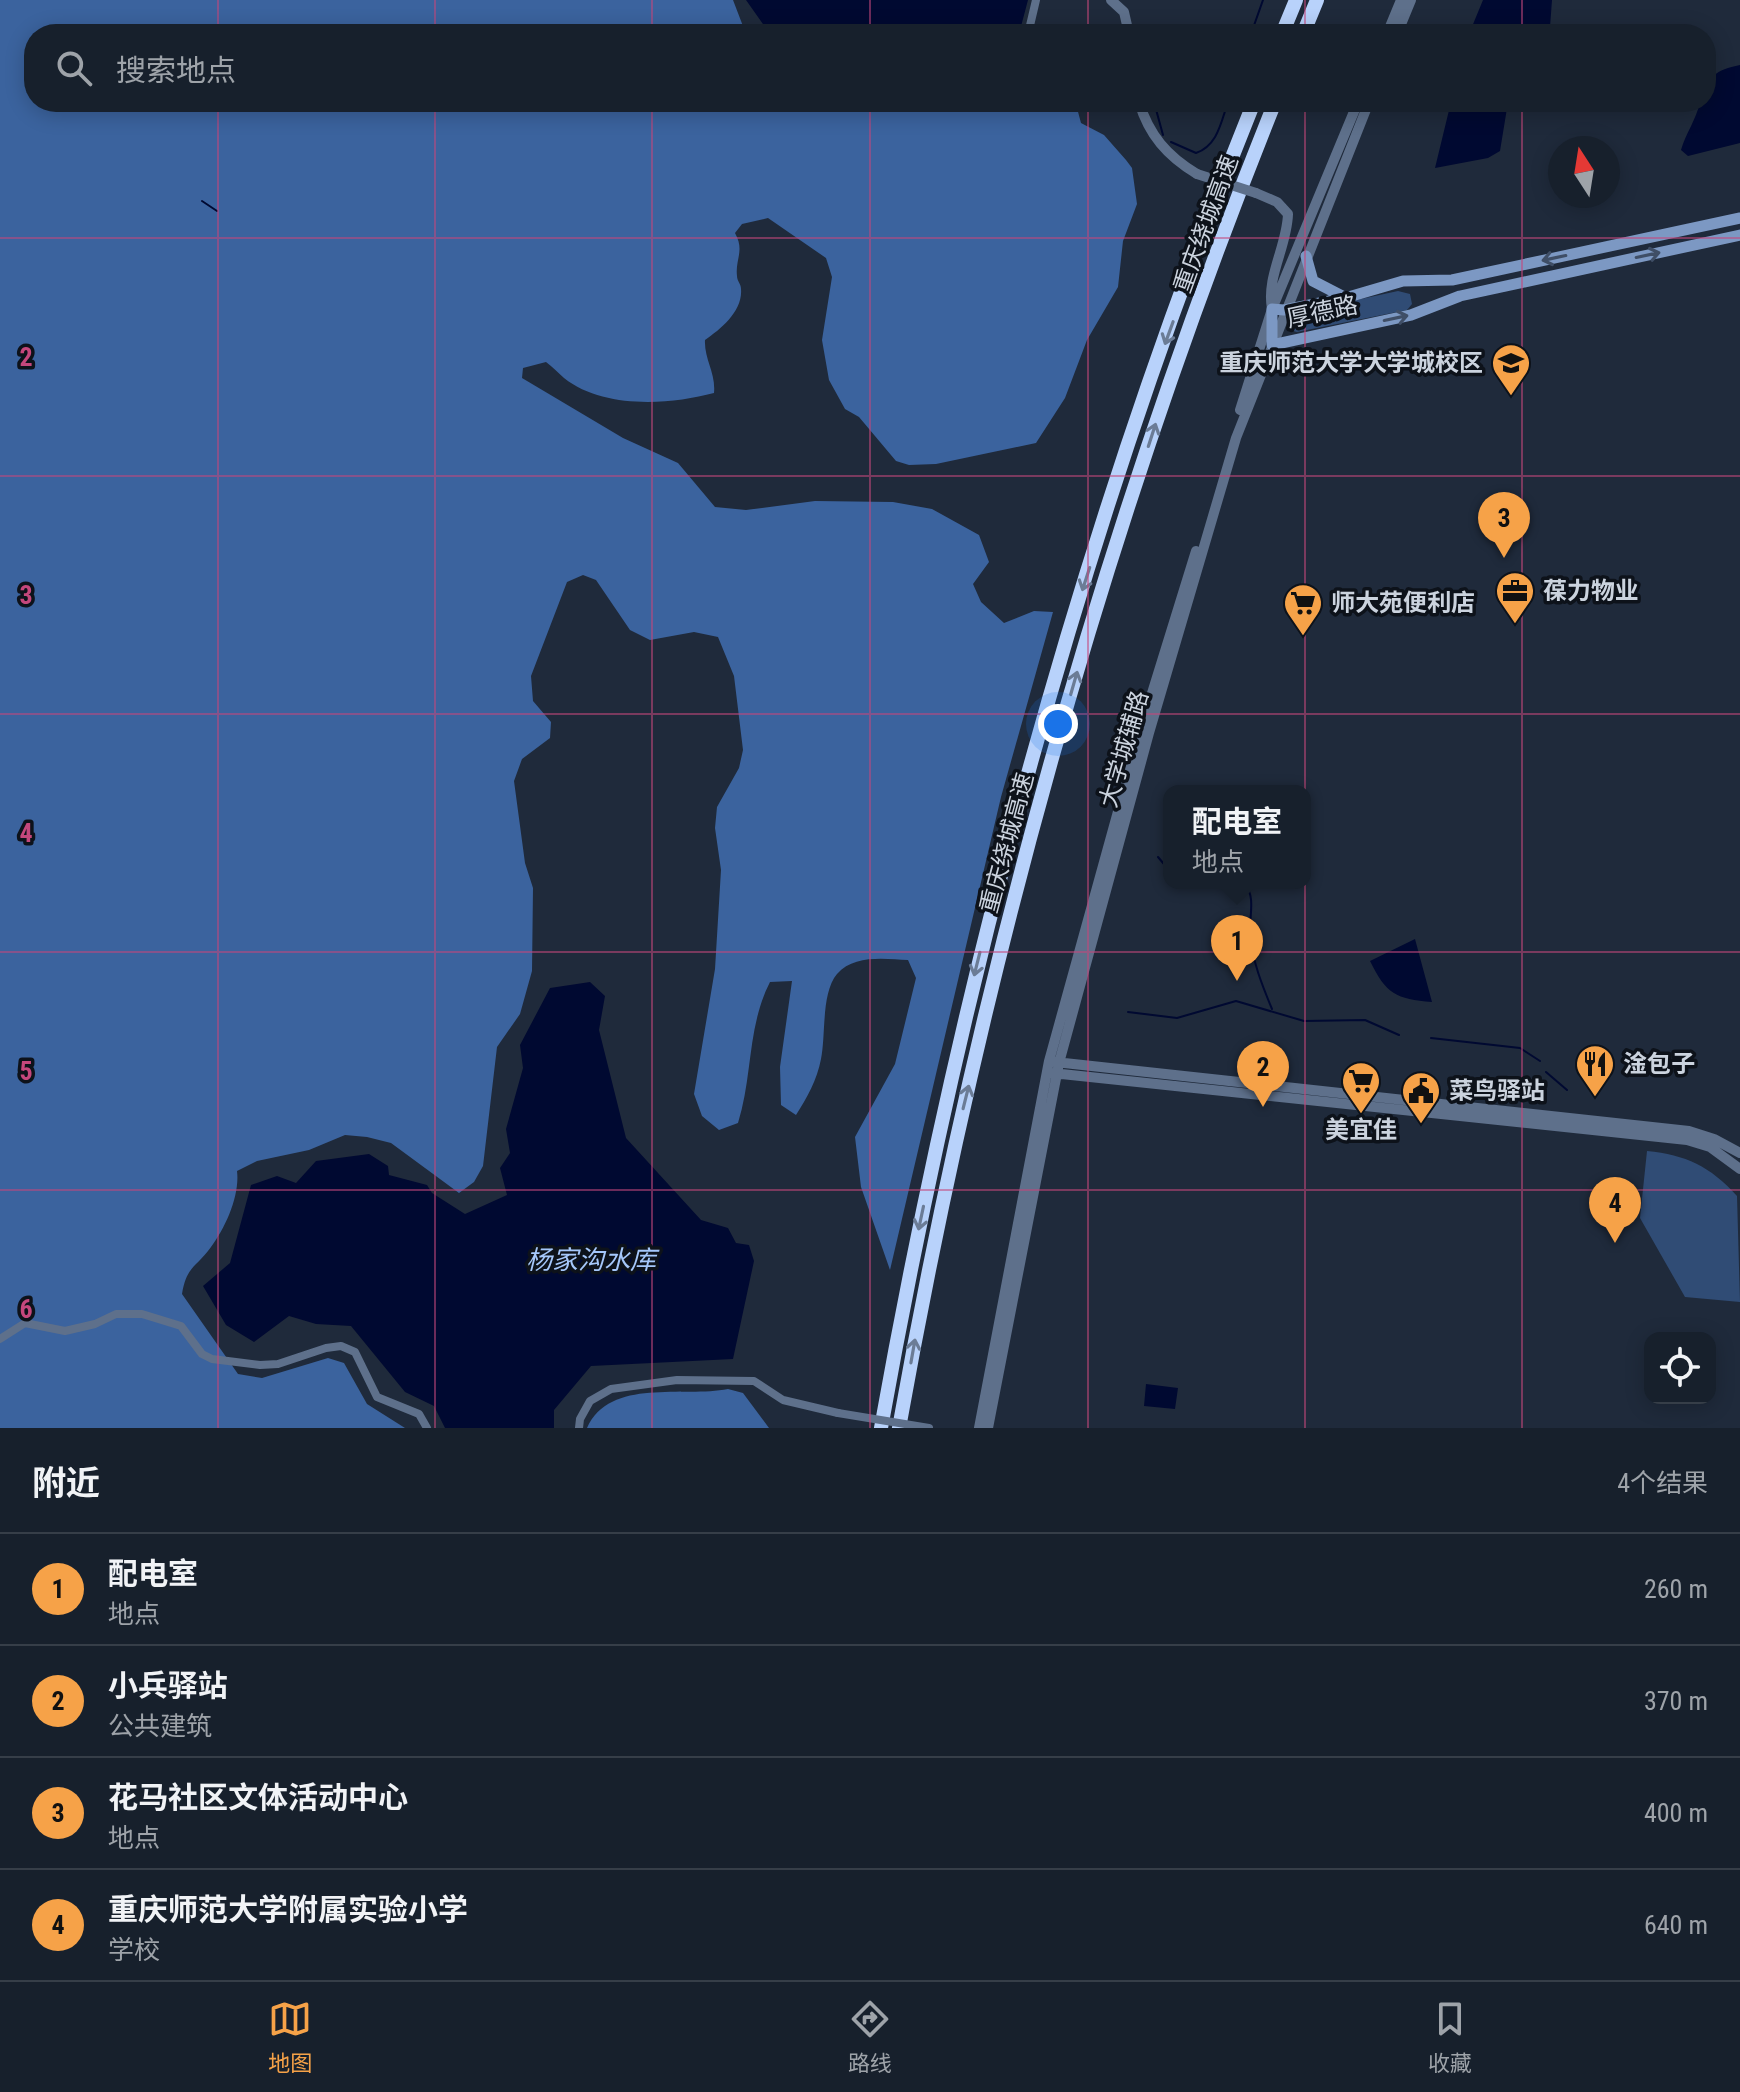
<!DOCTYPE html>
<html lang="zh">
<meta charset="utf-8">
<style>
:root{--surface:#17202c;--page:#242d38;--text:#f1f3f6;--muted:#9ea3a9;--line:#363e48;--accent:#f6a248}
body{margin:0;font-family:"Roboto Condensed","Noto Sans SC",sans-serif;background:var(--page);color:var(--text)}
.controls{position:absolute;right:24px;bottom:24px;display:grid;overflow:hidden;border-radius:16px;box-shadow:0 4px 20px #0003}
.controls button{width:72px;height:72px;display:grid;place-items:center;padding:0;border:0;border-bottom:2px solid var(--line);background:var(--surface);color:var(--text);font:40px sans-serif}
.compass{position:absolute;left:1548px;top:136px;width:72px;height:72px;border-radius:50%;background:var(--surface);box-shadow:0 4px 20px #0003;rotate:348deg}
.you{position:absolute;left:1058px;top:724px;width:28px;height:28px;margin:-20px;border:6px solid #fff;border-radius:50%;background:#1a73e8;box-shadow:0 0 0 12px #1a73e833}
.badge{display:grid;place-items:center;width:52px;height:52px;border-radius:50%;background:var(--accent);color:#111;font-size:26px;font-weight:700}
.pin{position:absolute;translate:-50% -66px;filter:drop-shadow(0 2px 4px #0008)}
.pin::after{content:'';position:absolute;top:42px;width:28px;height:24px;background:inherit;clip-path:polygon(0 0,100% 0,50% 100%)}
.popup{position:absolute;left:1163px;top:785px;width:148px;height:104px;box-sizing:border-box;display:grid;place-content:center;border-radius:16px;background:var(--surface);filter:drop-shadow(0 2px 6px #0005);font-size:26px;white-space:nowrap;color:var(--muted)}
.popup b{font-size:30px;color:var(--text)}
.popup::after{content:'';position:absolute;left:50%;top:100%;margin-left:-16px;border:16px solid transparent;border-top-color:var(--surface)}
.list{margin:0;padding:0;list-style:none}
h2{display:flex;justify-content:space-between;align-items:center;height:104px;margin:0;padding:0 32px;font-size:34px}
h2 small{font-size:26px;font-weight:400;color:var(--muted)}
.list li{display:grid;grid-template-columns:52px 1fr auto;gap:24px;align-items:center;box-sizing:border-box;height:112px;padding:0 32px;border-top:2px solid var(--line)}
.list b{display:block;font-size:30px;white-space:nowrap}
.list p{margin:0;font-size:26px;white-space:nowrap;color:var(--muted)}
.list em{font-size:26px;font-style:normal;color:var(--muted)}
.icon{flex:none;width:44px;height:44px;fill:none;stroke:currentColor;stroke-width:2;stroke-linecap:round;stroke-linejoin:round}
.map{position:relative;flex:none;width:1740px;height:1428px;overflow:hidden}
.search{position:absolute;background:var(--surface);box-shadow:0 4px 20px #0003;left:24px;right:24px;top:24px;height:88px;display:flex;align-items:center;gap:20px;box-sizing:border-box;padding:0 28px;border-radius:32px;color:var(--muted);font-size:30px}
.sheet{height:552px;background:var(--surface)}
nav{display:flex;justify-content:space-around;align-items:center;box-sizing:border-box;height:112px;border-top:2px solid var(--line);background:var(--surface);font-size:22px;color:var(--muted)}
nav a{display:grid;justify-items:center;gap:4px}
nav .on{color:var(--accent)}
.map>svg:first-child{display:block}
</style>
<div class="map">
<svg width="1740" height="1428" viewBox="0 0 1740 1428">
<rect width="100%" height="100%" fill="#1f2a3b"/>
<!-- green -->
<path fill="#304c75" d="M1398,291L1410,294L1412,304L1407,310L1297,332L1290,330L1289,320L1296,313Z
M1647,1151C1686,1155 1710,1166 1737,1196L1740,1302L1685,1297L1640,1218Z"/>
<!-- forest -->
<path fill="#3b639e" d="M0,0H733L746,34H34V102H1088L1077,108L1081,123L1104,135L1126,160L1132,168L1137,204L1123,241L1118,287L1087,340L1065,398L1036,443L936,464L909,465L896,461L859,417L845,409L829,380L822,340L832,277L826,258L768,218L742,224L735,233C745,251 735,259 737,276C737,281 741,284 741,289C743,311 721,329 705,340C704,359 716,373 714,393C669,405 603,409 564,378C558,373 553,367 546,362L523,368L522,378L623,438L678,463L715,507L746,510L815,501L893,502L932,509L979,535L989,562L973,584L981,602L1004,623L1034,611L1053,612L1001,797L890,1270L861,1187L855,1137L895,1064L916,978L908,960C886,959 854,954 837,974C821,993 826,1035 821,1059C817,1080 807,1098 796,1115L781,1105L780,1067L792,981L770,982C747,1027 753,1075 738,1123L719,1130L702,1116L694,1094L715,969L721,870L715,828L717,807L739,768L743,750L734,676L718,637L694,632L650,640L630,630L596,580L583,575L567,582L531,676L533,701L551,722L550,738L522,759L514,781L525,863L533,888L532,971L520,1014L497,1047L483,1166L474,1182L459,1193L391,1143L367,1137L345,1135L309,1150L257,1161L237,1171C240,1195 226,1227 211,1247C196,1268 187,1265 182,1294L238,1374L262,1378L328,1358L344,1363L367,1404L405,1428H0Z
M728,1389L743,1393L769,1428H587C610,1377 684,1398 728,1389Z"/>
<!-- water -->
<path fill="#000931" d="M746,0H1028L1019,34H770Z
M1483,0H1552L1550,27L1554,34H1469Z
M1740,65V143L1688,156L1681,150C1686,133 1696,120 1700,102H1706C1706,76 1716,70 1740,65Z
M1451,102H1508L1500,151L1488,158L1435,168Z
M1440,591L1470,593V599L1458,616L1446,610L1428,611L1424,596Z
M1415,939L1432,1002C1396,999 1386,994 1370,961Z
M590,982L605,996L599,1030L626,1138L701,1220L728,1228L736,1243L749,1245L754,1261L733,1359L591,1366L554,1410V1428H445L434,1406L405,1392L351,1326L316,1324L289,1316L254,1342L226,1325L203,1286L230,1263L251,1185L277,1176L296,1183L316,1161L369,1154L388,1166L389,1175L427,1185L432,1193L465,1214L507,1195L500,1168L510,1153L506,1129L523,1068L520,1045L550,988Z
M1146,1384L1178,1388L1175,1409L1144,1406Z"/>
<g fill="none" stroke-linecap="round" stroke-linejoin="round">
<!-- stream -->
<path stroke="#000931" stroke-width="2" d="M1151,33L1153,34
M1251,34L1263,0
M1154,102L1163,135
M1171,142L1196,153C1218,145 1221,122 1228,102
M202,201L217,211
M1158,857L1169,870
M1245,884C1256,897 1249,918 1250,934C1252,960 1262,985 1272,1009
M1128,1012L1177,1018L1236,1001L1304,1021L1365,1020L1399,1035
M1431,1038L1520,1048L1540,1061
M1546,1072L1567,1090"/>
<!-- minor -->
<path stroke="#5e708b" stroke-width="8" d="M1028,34L1036,0
M0,1339L25,1323L65,1331L95,1324L116,1314H142L181,1326L202,1354L212,1359L260,1365L278,1364L326,1348L341,1346L355,1352L377,1397L419,1414L427,1428
M579,1428L580,1419L590,1401L611,1389L677,1380L754,1381L783,1400L838,1413"/>
<!-- tertiary -->
<path stroke="#5e708b" stroke-width="10" d="M1111,0L1124,12L1129,34
M1387,34L1401,0
M1397,34L1411,0
M1139,102C1149,135 1167,156 1197,174
M1256,193L1277,202L1288,214C1287,247 1266,276 1272,309
M1240,410L1272,309L1358,102
M1055,1062L1689,1131L1714,1139L1740,1153
M1052,1073L1687,1140L1710,1147L1740,1169
M979,1428L1049,1061L1140,732L1196,551
M988,1428L1059,1063L1149,733L1236,438L1369,102"/>
<!-- secondary -->
<path stroke="#7c98c3" stroke-width="11" d="M1740,218L1452,280L1403,281L1345,298L1284,310L1272,309V345L1411,315L1460,296L1740,235
M1306,256L1313,281L1344,297"/>
<!-- motorway -->
<path stroke="#b8d2fb" stroke-width="14" d="M1282,34L1296,0
M1303,34L1317,0
M881,1428C962,975 1081,529 1254,102
M899,1428C980,975 1103,529 1275,102"/>
<!-- minor-bridge -->
<path stroke="#5e708b" stroke-width="8" d="M838,1413L929,1428"/>
<!-- tertiary-bridge -->
<path stroke="#5e708b" stroke-width="10" d="M1197,174L1256,193"/>
</g>
<!-- one-way arrows -->
<defs><path id="oneway-shaft" d="M-6 0H5M1.5-3L5.5 0L1.5 3" fill="none" stroke-width="1.6" stroke-linecap="round" stroke-linejoin="round" transform="scale(2)"/></defs>
<g stroke="#3f4e66">
<use href="#oneway-shaft" transform="translate(1648 255) rotate(-12)"/>
<use href="#oneway-shaft" transform="translate(1554 258) rotate(168)"/>
<use href="#oneway-shaft" transform="translate(1396 318) rotate(-12)"/>
</g>
<g stroke="#6b7c96">
<use href="#oneway-shaft" transform="translate(1169 333) rotate(110)"/>
<use href="#oneway-shaft" transform="translate(1152 435) rotate(-72)"/>
<use href="#oneway-shaft" transform="translate(1086 579) rotate(108)"/>
<use href="#oneway-shaft" transform="translate(1074 683) rotate(-74)"/>
<use href="#oneway-shaft" transform="translate(977 964) rotate(104)"/>
<use href="#oneway-shaft" transform="translate(966 1097) rotate(-76)"/>
<use href="#oneway-shaft" transform="translate(921 1218) rotate(102)"/>
<use href="#oneway-shaft" transform="translate(913 1351) rotate(-80)"/>
</g>
<!-- grid -->
<path fill="none" stroke="#c4477c" stroke-width="2" stroke-opacity="0.55" d="M218,0V34M435,0V34M652,0V34M870,0V34M1088,0V34M1305,0V34M1522,0V34M218,102V1428M435,102V1428M652,102V1428M870,102V1428M1088,102V1428M1305,102V1428M1522,102V1428M0,238H1740M0,476H1740M0,714H1740M0,952H1740M0,1190H1740"/>
<!-- icons -->
<defs>
<g id="university-pin" transform="scale(2)"><path d="M0 17L-7.5 6A9.5 9.5 0 1 1 7.5 6Z" fill="#f6a248" stroke="#0d121a"/><path d="M0-5L7-2L0 1L-7-2ZM-4 1L0 2.5L4 1V4Q0 6-4 4Z" fill="#111"/></g>
<g id="office-pin" transform="scale(2)"><path d="M0 17L-7.5 6A9.5 9.5 0 1 1 7.5 6Z" fill="#f6a248" stroke="#0d121a"/><path d="M-6-3h4V-5.5h4V-3h4V5H-6ZM-1-4.5V-3h2v-1.5ZM-6 0V1H6V0Z" fill="#111"/></g>
<g id="supermarket-pin" transform="scale(2)"><path d="M0 17L-7.5 6A9.5 9.5 0 1 1 7.5 6Z" fill="#f6a248" stroke="#0d121a"/><path d="M-6-5.5h2.5l.6 2H6L4.5 2H-2.5L-4.4-4H-6ZM-1.5 3.2a1.3 1.3 0 1 0 .1 0ZM3 3.2a1.3 1.3 0 1 0 .1 0Z" fill="#111"/></g>
<g id="restaurant-pin" transform="scale(2)"><path d="M0 17L-7.5 6A9.5 9.5 0 1 1 7.5 6Z" fill="#f6a248" stroke="#0d121a"/><path d="M-5-6h1v4h1v-4h1v4h1v-4h1v5L-1.5 .5V6h-2V.5L-5-1ZM5-6V6H3V1.5H1.5Q1.5-4 5-6Z" fill="#111"/></g>
<g id="civic-pin" transform="scale(2)"><path d="M0 17L-7.5 6A9.5 9.5 0 1 1 7.5 6Z" fill="#f6a248" stroke="#0d121a"/><path d="M-.6-6.5H3V-4.5H.6V-3L4-1V1h2V6H-6V1h2V-1L-.6-3ZM-1.2 2.5V6h2.4V2.5Z" fill="#111"/></g>
</defs>
<g fill-rule="evenodd">
<use href="#university-pin" x="1511" y="363"/>
<use href="#office-pin" x="1515" y="591"/>
<use href="#supermarket-pin" x="1303" y="603"/>
<use href="#restaurant-pin" x="1595" y="1064"/>
<use href="#supermarket-pin" x="1361" y="1081"/>
<use href="#civic-pin" x="1421" y="1091"/>
</g>
<g text-anchor="middle" stroke-width="7" stroke-linejoin="round" paint-order="stroke">
<!-- street labels -->
<g font-size="24" fill="#cbd3de" stroke="#0d121a">
<text transform="translate(1206 224) rotate(-70)" y="8">重庆绕城高速</text>
<text transform="translate(1322 312) rotate(-12)" y="8">厚德路</text>
<text transform="translate(1124 749) rotate(-74)" y="8">大学城辅路</text>
<text transform="translate(1007 843) rotate(-75)" y="8">重庆绕城高速</text>
</g>
<!-- poi labels -->
<g font-size="24" font-weight="bold" fill="#cbd3de" stroke="#0d121a" text-anchor="start">
<text x="1483" y="371" text-anchor="end">重庆师范大学大学城校区</text>
<text x="1543" y="599">葆力物业</text>
<text x="1331" y="611">师大苑便利店</text>
<text x="1623" y="1072">淦包子</text>
<text x="1449" y="1099">菜鸟驿站</text>
<text x="1361" y="1138" text-anchor="middle">美宜佳</text>
</g>
<!-- water labels -->
<g font-size="26" font-style="italic" fill="#a5c7fa" stroke="#0d121a">
<text x="591" y="1269">杨家沟水库</text>
</g>
</g>
<g font-size="26" text-anchor="middle" font-weight="bold" fill="#c4477c" stroke="#0d121a" stroke-width="7" stroke-linejoin="round" paint-order="stroke">
<text x="26" y="366">2</text>
<text x="26" y="604">3</text>
<text x="26" y="842">4</text>
<text x="26" y="1080">5</text>
<text x="26" y="1318">6</text>
</g>
</svg>
<div class="controls">
<button><svg class="icon" aria-label="locate" viewBox="0 0 24 24"><circle cx="12" cy="12" r="6"/><path d="M12 2v4M12 18v4M2 12h4M18 12h4"/></svg></button>
</div>
<svg class="compass" viewBox="-18 -18 36 36"><path d="M0-13l5 13h-10z" fill="#e53935"/><path d="M0 13l5-13h-10z" fill="#9ea3a9"/></svg>
<div class="you"></div>
<div class="pin badge" style="left:1237px;top:981px">1</div>
<div class="popup"><b>配电室</b>地点</div>
<div class="pin badge" style="left:1263px;top:1107px">2</div>
<div class="pin badge" style="left:1504px;top:558px">3</div>
<div class="pin badge" style="left:1615px;top:1243px">4</div>
<div class="search"><svg class="icon" aria-label="search" viewBox="0 0 24 24"><circle cx="10" cy="10" r="6"/><path d="M15 15l6 6"/></svg>搜索地点</div>
</div>
<section class="sheet">
<h2>附近<small>4个结果</small></h2>
<ul class="list">
<li><span class="badge">1</span><div><b>配电室</b><p>地点</p></div><em>260 m</em></li>
<li><span class="badge">2</span><div><b>小兵驿站</b><p>公共建筑</p></div><em>370 m</em></li>
<li><span class="badge">3</span><div><b>花马社区文体活动中心</b><p>地点</p></div><em>400 m</em></li>
<li><span class="badge">4</span><div><b>重庆师范大学附属实验小学</b><p>学校</p></div><em>640 m</em></li>
</ul>
</section>
<nav>
<a class="on"><svg class="icon" aria-label="map" viewBox="0 0 24 24"><path d="M3 6l6-2 6 2 6-2v14l-6 2-6-2-6 2zM9 4v14M15 6v14"/></svg>地图</a>
<a><svg class="icon" aria-label="directions" viewBox="0 0 24 24"><path d="M12 3l9 9-9 9-9-9zM9 14v-3h6M13 9l2 2-2 2"/></svg>路线</a>
<a><svg class="icon" aria-label="saved" viewBox="0 0 24 24"><path d="M7 4h10v16l-5-4-5 4z"/></svg>收藏</a>
</nav>
